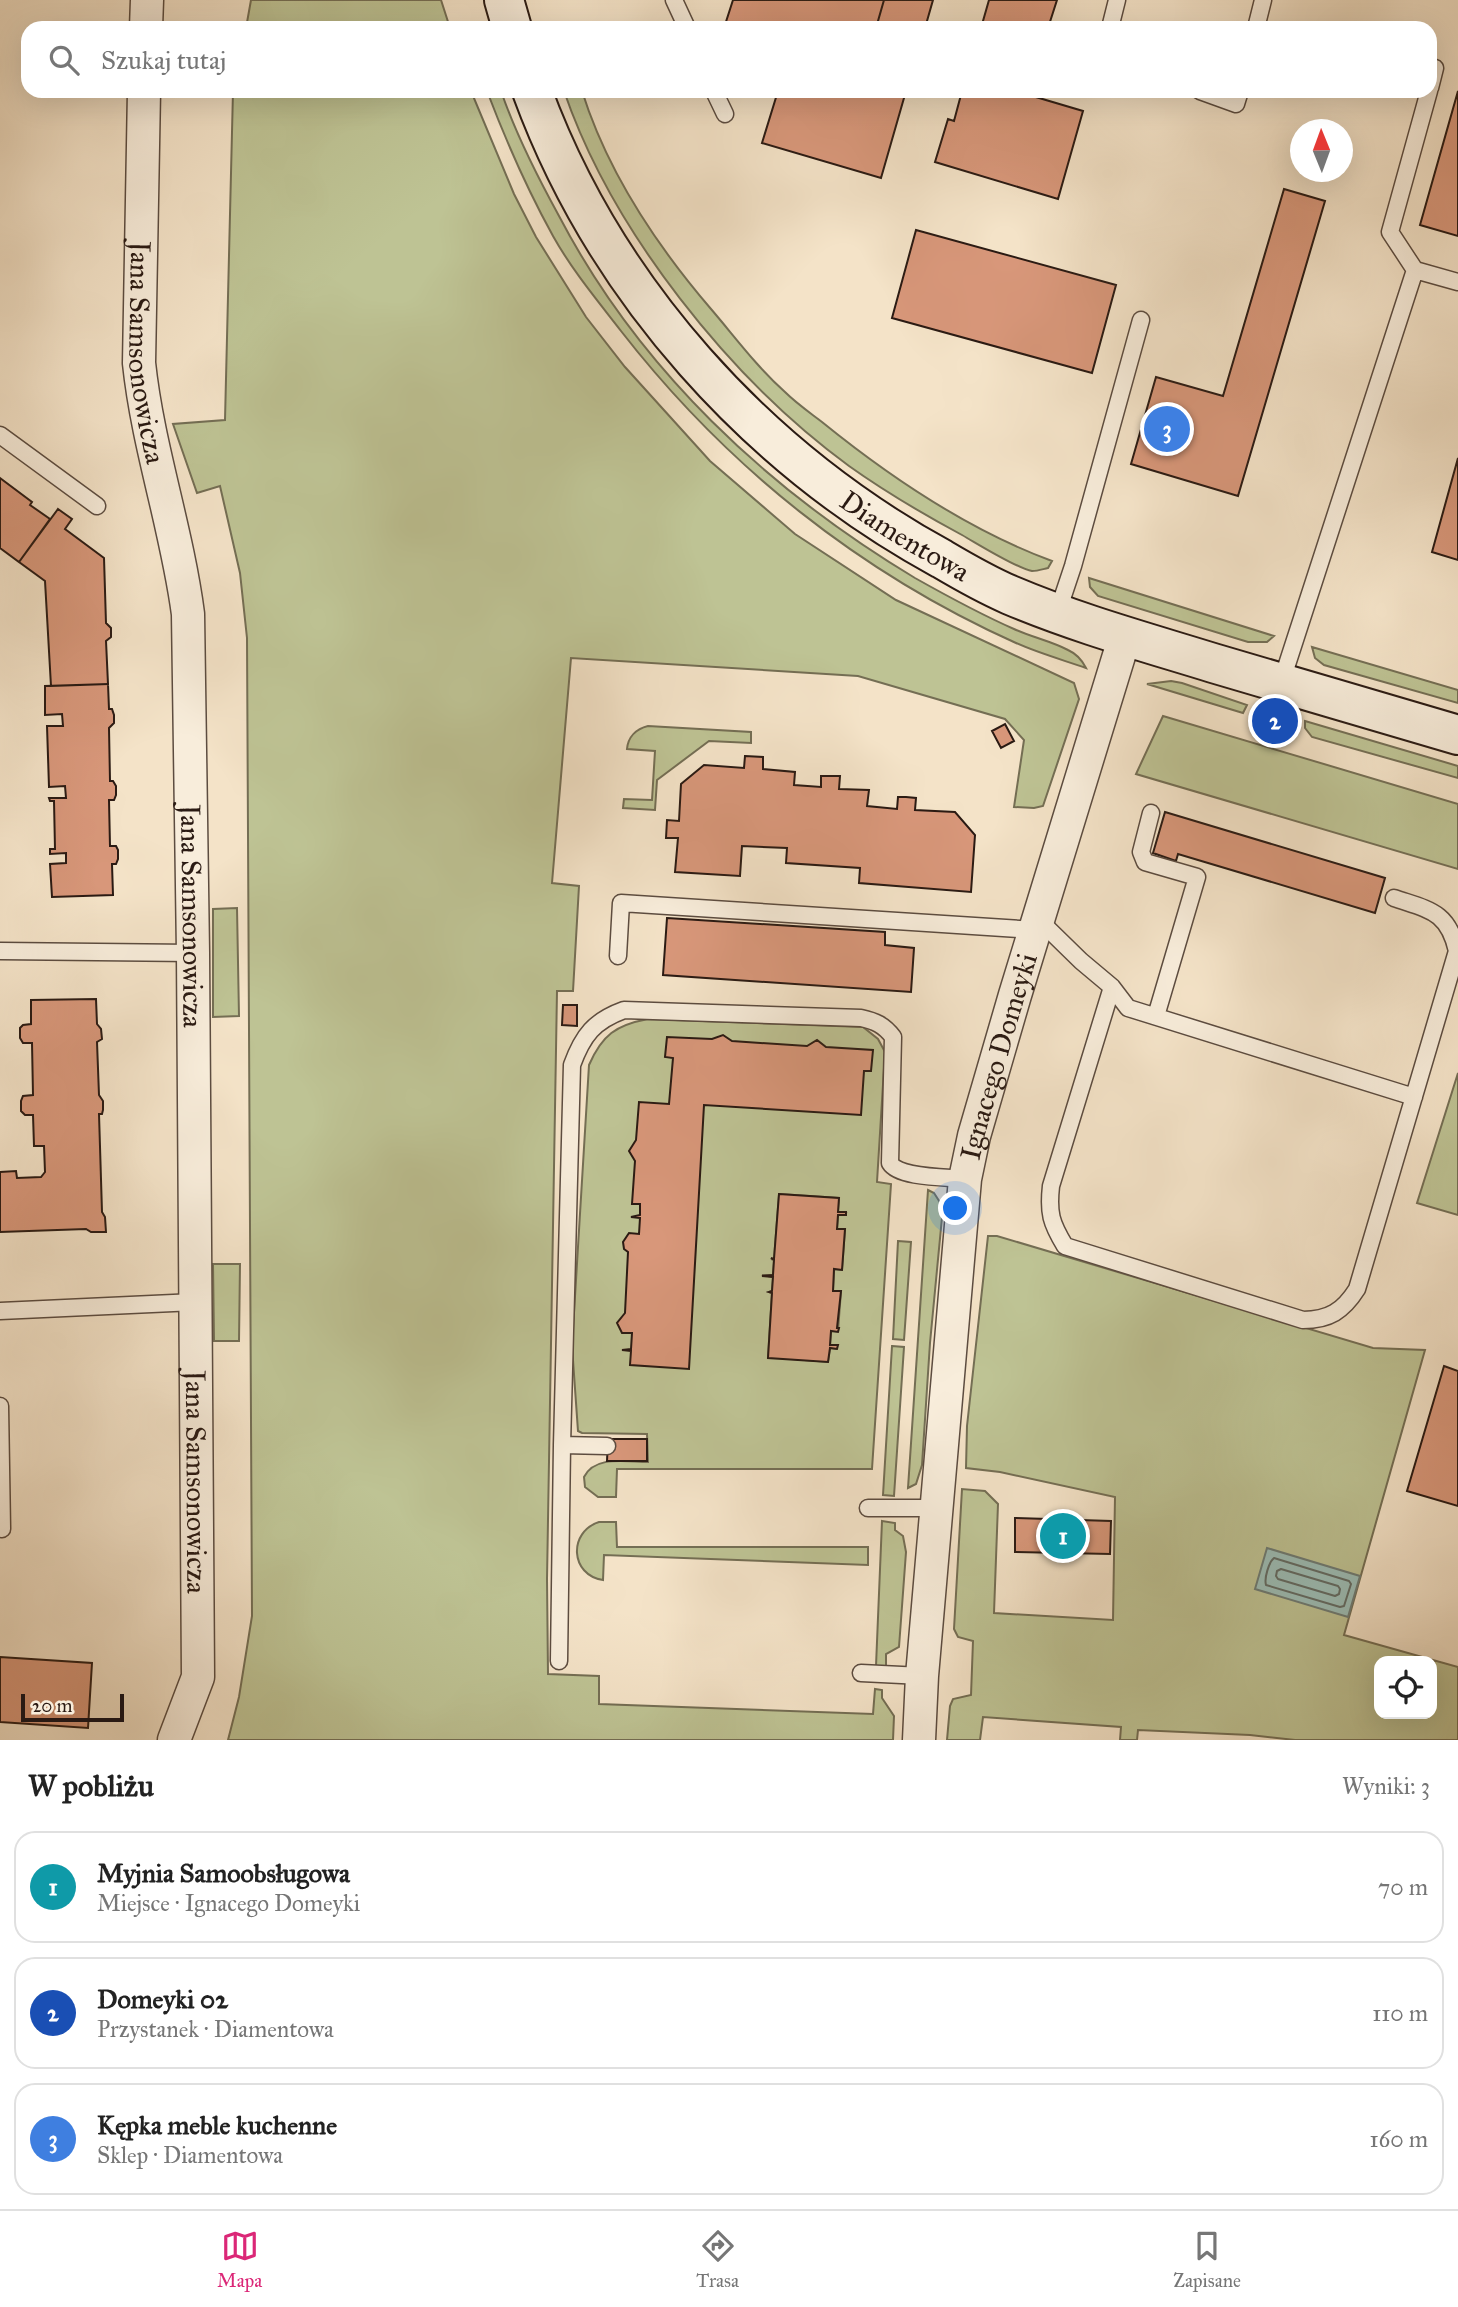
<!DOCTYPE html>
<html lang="pl">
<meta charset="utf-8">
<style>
:root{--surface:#fff;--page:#f2f2f2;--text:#222;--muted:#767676;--line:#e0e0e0;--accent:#db2777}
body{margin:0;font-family:"IM FELL Great Primer",serif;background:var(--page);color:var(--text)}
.controls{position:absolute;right:21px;bottom:21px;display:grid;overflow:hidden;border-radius:14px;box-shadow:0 7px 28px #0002}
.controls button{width:63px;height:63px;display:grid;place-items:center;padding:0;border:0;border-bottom:2px solid var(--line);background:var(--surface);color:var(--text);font:35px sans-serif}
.compass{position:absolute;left:1290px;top:119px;width:63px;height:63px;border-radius:50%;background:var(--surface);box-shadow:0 7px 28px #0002;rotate:359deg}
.scale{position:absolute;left:21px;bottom:18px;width:103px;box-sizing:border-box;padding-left:7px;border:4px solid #2a1a13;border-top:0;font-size:19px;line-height:24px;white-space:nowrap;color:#2a1a13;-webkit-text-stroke:5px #f8eddb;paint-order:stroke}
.you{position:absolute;left:956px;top:1209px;width:24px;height:24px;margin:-18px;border:5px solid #fff;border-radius:50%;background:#1a73e8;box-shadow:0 0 0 10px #1a73e833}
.badge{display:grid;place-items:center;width:46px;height:46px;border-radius:50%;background:var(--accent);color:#fff;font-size:23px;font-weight:700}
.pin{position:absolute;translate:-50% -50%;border:4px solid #fff;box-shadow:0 2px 7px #0006}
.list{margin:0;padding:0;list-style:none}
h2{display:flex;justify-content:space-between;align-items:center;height:91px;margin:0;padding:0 28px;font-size:30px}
h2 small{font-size:23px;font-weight:400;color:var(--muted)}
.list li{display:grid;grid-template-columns:46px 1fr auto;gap:21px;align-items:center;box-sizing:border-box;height:112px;margin:0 14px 14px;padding:0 14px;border:2px solid var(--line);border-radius:21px}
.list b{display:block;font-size:26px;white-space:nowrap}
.list p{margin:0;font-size:23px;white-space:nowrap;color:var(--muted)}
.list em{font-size:23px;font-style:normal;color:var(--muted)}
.icon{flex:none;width:38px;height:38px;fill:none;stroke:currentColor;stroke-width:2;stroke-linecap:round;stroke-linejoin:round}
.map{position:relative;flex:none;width:1458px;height:1740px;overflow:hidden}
.search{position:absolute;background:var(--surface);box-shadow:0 7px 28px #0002;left:21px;right:21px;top:21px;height:77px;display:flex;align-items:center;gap:18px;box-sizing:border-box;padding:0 24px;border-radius:21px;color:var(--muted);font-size:26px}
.sheet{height:469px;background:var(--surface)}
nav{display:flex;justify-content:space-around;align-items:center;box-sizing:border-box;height:98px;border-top:2px solid var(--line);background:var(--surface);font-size:19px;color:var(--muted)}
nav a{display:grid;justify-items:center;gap:4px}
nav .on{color:var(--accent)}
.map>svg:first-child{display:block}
</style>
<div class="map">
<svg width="1458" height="1740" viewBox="0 0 1458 1740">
<rect width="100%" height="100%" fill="#f4e3c8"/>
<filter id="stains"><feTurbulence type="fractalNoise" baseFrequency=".00286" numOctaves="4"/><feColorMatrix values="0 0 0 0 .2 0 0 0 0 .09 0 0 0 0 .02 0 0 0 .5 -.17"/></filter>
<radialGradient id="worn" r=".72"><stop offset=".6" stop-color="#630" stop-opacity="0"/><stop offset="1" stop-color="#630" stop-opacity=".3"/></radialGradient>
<!-- green -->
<path fill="#bec394" stroke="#746e54" stroke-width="2" fill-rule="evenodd" d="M251,0H441L450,28H246Z
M233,91H471L514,194L536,237L586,317L625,367L710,461L795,534L896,600L1074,683L1079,699L1043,806L1034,808L1014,807L1024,740L1005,719L858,676L571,658L552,883L579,886L573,991H557L547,1579L548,1674L599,1676V1704L873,1714L875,1689L882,1690V1698L894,1716L893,1740H228L239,1697L252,1616L247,638L240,573L220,486L197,493L173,424L225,420Z
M487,91H501C516,135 537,176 559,216C639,369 767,489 915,578C947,596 980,614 1014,629C1031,637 1051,641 1068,650C1077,654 1082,660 1086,668C1063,660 1038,653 1016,643C860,573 726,466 621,331C597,300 572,270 553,236C527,189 506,141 487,91Z
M564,91H582C607,171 657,246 711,309C735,337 757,367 785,392C796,403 809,412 822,422C891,478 968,530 1052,561L1048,568C1043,569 1038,571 1032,571C1016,568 978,544 962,535C923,514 884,491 849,466C730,379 612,231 564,91Z
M1089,578L1274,636L1267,642H1248L1098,596L1090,587Z
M1312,647L1458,690V703L1324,665L1315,658Z
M1171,681L1182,683L1247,705L1243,713L1147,684Z
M1163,716L1458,804V869L1136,774Z
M1305,721L1458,766V778L1312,737L1305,728Z
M648,726L751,732V743L709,741L657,780L655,810L623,808L624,799L652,800L655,751L627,749C628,737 636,729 648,726Z
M237,908L239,1016L213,1017V909Z
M648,1019L863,1027L878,1039L885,1052L877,1182L891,1184L872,1469H617L616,1497H598L585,1487L584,1477C595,1455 626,1462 648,1462L647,1434L582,1433L578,1431L572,1346L589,1065C602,1035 616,1025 648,1019ZM779,1194L839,1198L838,1212L846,1213L845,1215H838L837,1229H845L842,1270L834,1269L833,1291H841L838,1331H831L830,1345L837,1349L830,1348L828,1362L768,1357L772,1293L769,1292L772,1291L773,1277L762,1275H773L774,1260L771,1259H774Z
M1458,1073V1215L1417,1203Z
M928,1190L934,1193L943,1207L930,1343L922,1465L916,1484L908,1488Z
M988,1236H997L1373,1348L1425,1350L1344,1635L1458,1667V1740H1295L1250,1735L1138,1730L1137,1740H1120L1121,1727L983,1717L980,1740H947L950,1706L953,1699L971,1695L973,1641L958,1637L954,1629L962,1489L985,1491L998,1504L994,1613L1113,1620L1115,1497L1000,1472L966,1468L967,1426ZM1379,1661H1432V1714H1379Z
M898,1241L911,1242L904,1340L893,1339Z
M213,1264H240L239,1341H214Z
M892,1346L904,1347L894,1496L883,1495Z
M882,1521L895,1523V1530L903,1536L906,1552L899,1647L886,1654V1666H876Z
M599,1522H616L617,1547H868V1565L604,1555L603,1580C570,1575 568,1532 599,1522Z"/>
<!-- water -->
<path fill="#9cbeb7" stroke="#6e7c75" stroke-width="2" d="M1267,1548L1360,1576L1348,1617L1255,1589Z"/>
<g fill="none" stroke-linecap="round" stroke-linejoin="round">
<!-- shore -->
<path stroke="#636c65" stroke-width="2" d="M1274,1558L1349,1581L1351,1584L1344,1606L1340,1607L1266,1585C1264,1578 1269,1562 1274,1558Z
M1281,1569L1338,1586L1340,1589L1339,1594L1335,1596L1278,1579L1276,1576L1277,1571Z"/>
</g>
<!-- building -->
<path fill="#d8977a" stroke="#2a1a13" stroke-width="2" d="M733,0H884L876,28H724Z
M884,0H933L925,28H876Z
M989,0H1057L1048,28H981Z
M778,91H848L856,93L857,91H906L881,178L762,143Z
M962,91H1030L1029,95L1083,111L1058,199L935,162L948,119L954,121Z
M1458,91V236L1420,225Z
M1284,189L1325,201L1238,496L1131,464L1156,377L1223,396Z
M916,230L1116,285L1092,373L892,318Z
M1458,458V560L1432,552Z
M0,478L32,502L30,505L50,519L19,562L0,548Z
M58,509L72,519L65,529L104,558L106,623L111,628V637L106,641L108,684L51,686L45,581L19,562Z
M108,684L109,709H112L114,715V723L109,728L110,781H113L116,786V795L114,800H109L110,846H116L118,850V859L116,864H112L113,895L52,897L50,864L66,863V853L50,854V849H55L54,801H50L49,798H66L65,786L49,787L47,726H63L62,714L45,715V686Z
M1005,724L1014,741L1001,748L992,731Z
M745,756L763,757V769L795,772L794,785L821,787V776H840L839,789L869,790L867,806L897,809L898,797H906L916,798L915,810L955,812L975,835L971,892L859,883L860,868L786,863L787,848L742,846L740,876L675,872L678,838H666L667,820L679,821L681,784L704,765L744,768Z
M1165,812L1385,878L1375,913L1178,854L1176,861L1153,853Z
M667,918L885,932V945L914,948L911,992L663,975Z
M96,999L97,1024L101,1029L102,1039L97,1042L99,1095L103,1101V1110L102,1114H99L102,1212L105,1217L106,1232H91L86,1229L0,1232V1172L16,1171L17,1178L41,1177L45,1172L44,1146H34L33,1115H25L21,1111V1101L23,1096L33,1095L32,1043H23L20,1038V1028L23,1025L31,1024V1000Z
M563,1005H577V1026L562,1025Z
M723,1035L732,1041L807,1046L817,1040L826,1047L873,1050L871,1071H864L861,1115L704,1105L689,1369L630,1365L631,1351L622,1350L631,1349L632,1333H622L617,1323L625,1313L628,1252L624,1249L623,1242L629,1233L639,1234L640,1218L631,1217L640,1215V1204H632L635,1161L629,1151L636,1140L639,1102L669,1104L673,1058L665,1057L667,1037L712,1039Z
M779,1194L839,1198L838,1212H846V1215H838L837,1229H845L842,1270L834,1269L833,1291H841L837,1328H839L838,1332L831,1331L830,1345H838L837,1349L830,1348L828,1362L768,1358L772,1293L769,1292L772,1291L773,1277L762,1276L773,1275L774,1260L771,1258L774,1259Z
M1444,1366L1458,1371V1506L1407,1491Z
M608,1439H647V1461H607Z
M1015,1518L1111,1521L1110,1554L1015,1552Z
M0,1657L92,1663L88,1728L0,1722Z"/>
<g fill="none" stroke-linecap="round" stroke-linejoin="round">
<!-- lane casing -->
<g stroke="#5c4c40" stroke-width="19">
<path id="lane" d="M674,0L687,28
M1110,28L1117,0
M1256,28L1263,0
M1430,88L1435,68
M714,91L725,114
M1200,91L1236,104L1240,91
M1415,270L1390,232L1429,91
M0,435L97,506
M1057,614L1073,566L1141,320
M1281,683L1415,270L1458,282
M1151,813L1141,852L1145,862L1197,877L1156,1016
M1038,919L1081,961L1112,987L1128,1008L1414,1097
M0,951L193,953
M618,956L621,903L1035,930
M1112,987L1051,1186C1048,1213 1051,1223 1065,1246L1303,1320C1329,1320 1343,1311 1357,1289L1457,951C1448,911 1429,910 1394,898
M0,1311L195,1302
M0,1406L2,1529
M562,1445L607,1446
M868,1508H936
M559,1661L562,1445L572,1065C583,1035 594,1021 624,1010L861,1018C875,1021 884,1025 893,1037L890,1163C899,1178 946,1177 965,1179
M861,1673L922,1676"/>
</g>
<!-- street casing -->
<g stroke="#5c4c40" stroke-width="35">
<g id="street">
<path d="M146,28L147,0"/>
<path id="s1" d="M144,91L139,363C148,448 177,529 188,614L193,953L198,1677L174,1740"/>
<path id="s2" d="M919,1740L922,1676L965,1179L974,1136L1015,995L1125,636"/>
</g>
</g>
<!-- secondary casing -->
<g stroke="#2a1a13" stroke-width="42">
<g id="secondary">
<path d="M504,0L512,28"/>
<path id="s3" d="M532,91C605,290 757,458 942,559C964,572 987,585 1010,595C1076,623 1145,642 1213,663C1295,687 1376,711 1458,735"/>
</g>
</g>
<!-- lane -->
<use href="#lane" stroke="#f8eddb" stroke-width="16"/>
<!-- street -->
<use href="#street" stroke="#f8eddb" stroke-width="32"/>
<!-- secondary -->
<use href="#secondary" stroke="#f8eddb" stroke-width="38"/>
</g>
<g text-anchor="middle" stroke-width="7" stroke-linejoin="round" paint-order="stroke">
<!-- street labels -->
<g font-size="28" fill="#2a1a13" stroke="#f8eddb">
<text dy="10" stroke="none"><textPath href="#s1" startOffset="262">Jana Samsonowicza</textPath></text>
<text dy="10" stroke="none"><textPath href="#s3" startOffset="592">Diamentowa</textPath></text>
<text dy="10" stroke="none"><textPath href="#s1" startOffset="830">Jana Samsonowicza</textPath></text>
<text dy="10" stroke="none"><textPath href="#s2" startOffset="690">Ignacego Domeyki</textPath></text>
<text dy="10" stroke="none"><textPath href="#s1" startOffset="1396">Jana Samsonowicza</textPath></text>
</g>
</g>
<rect width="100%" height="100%" filter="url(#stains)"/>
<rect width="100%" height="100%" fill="url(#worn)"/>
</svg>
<div class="controls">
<button><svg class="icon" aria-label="locate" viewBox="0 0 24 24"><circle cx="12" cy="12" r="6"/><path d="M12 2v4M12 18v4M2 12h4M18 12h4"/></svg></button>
</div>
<svg class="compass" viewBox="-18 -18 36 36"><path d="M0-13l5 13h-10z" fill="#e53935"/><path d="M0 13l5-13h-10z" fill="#767676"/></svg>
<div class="scale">20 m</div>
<div class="you"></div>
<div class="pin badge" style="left:1063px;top:1536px;background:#0f9aa8">1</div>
<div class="pin badge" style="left:1275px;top:721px;background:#1a4fb4">2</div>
<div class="pin badge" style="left:1167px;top:429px;background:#3f7fe0">3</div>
<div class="search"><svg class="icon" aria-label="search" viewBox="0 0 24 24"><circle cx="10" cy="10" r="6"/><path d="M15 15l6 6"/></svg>Szukaj tutaj</div>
</div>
<section class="sheet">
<h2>W pobliżu<small>Wyniki: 3</small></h2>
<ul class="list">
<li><span class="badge" style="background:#0f9aa8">1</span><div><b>Myjnia Samoobsługowa</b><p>Miejsce · Ignacego Domeyki</p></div><em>70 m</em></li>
<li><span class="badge" style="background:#1a4fb4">2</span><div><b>Domeyki 02</b><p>Przystanek · Diamentowa</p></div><em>110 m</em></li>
<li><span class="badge" style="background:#3f7fe0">3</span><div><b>Kępka meble kuchenne</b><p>Sklep · Diamentowa</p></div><em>160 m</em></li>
</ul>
</section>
<nav>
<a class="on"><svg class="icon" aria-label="map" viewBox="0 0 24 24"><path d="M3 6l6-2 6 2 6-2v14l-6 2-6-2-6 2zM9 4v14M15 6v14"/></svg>Mapa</a>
<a><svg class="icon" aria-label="directions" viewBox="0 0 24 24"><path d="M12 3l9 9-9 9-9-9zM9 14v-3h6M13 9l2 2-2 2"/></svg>Trasa</a>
<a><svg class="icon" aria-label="saved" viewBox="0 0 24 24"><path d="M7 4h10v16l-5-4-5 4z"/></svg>Zapisane</a>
</nav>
